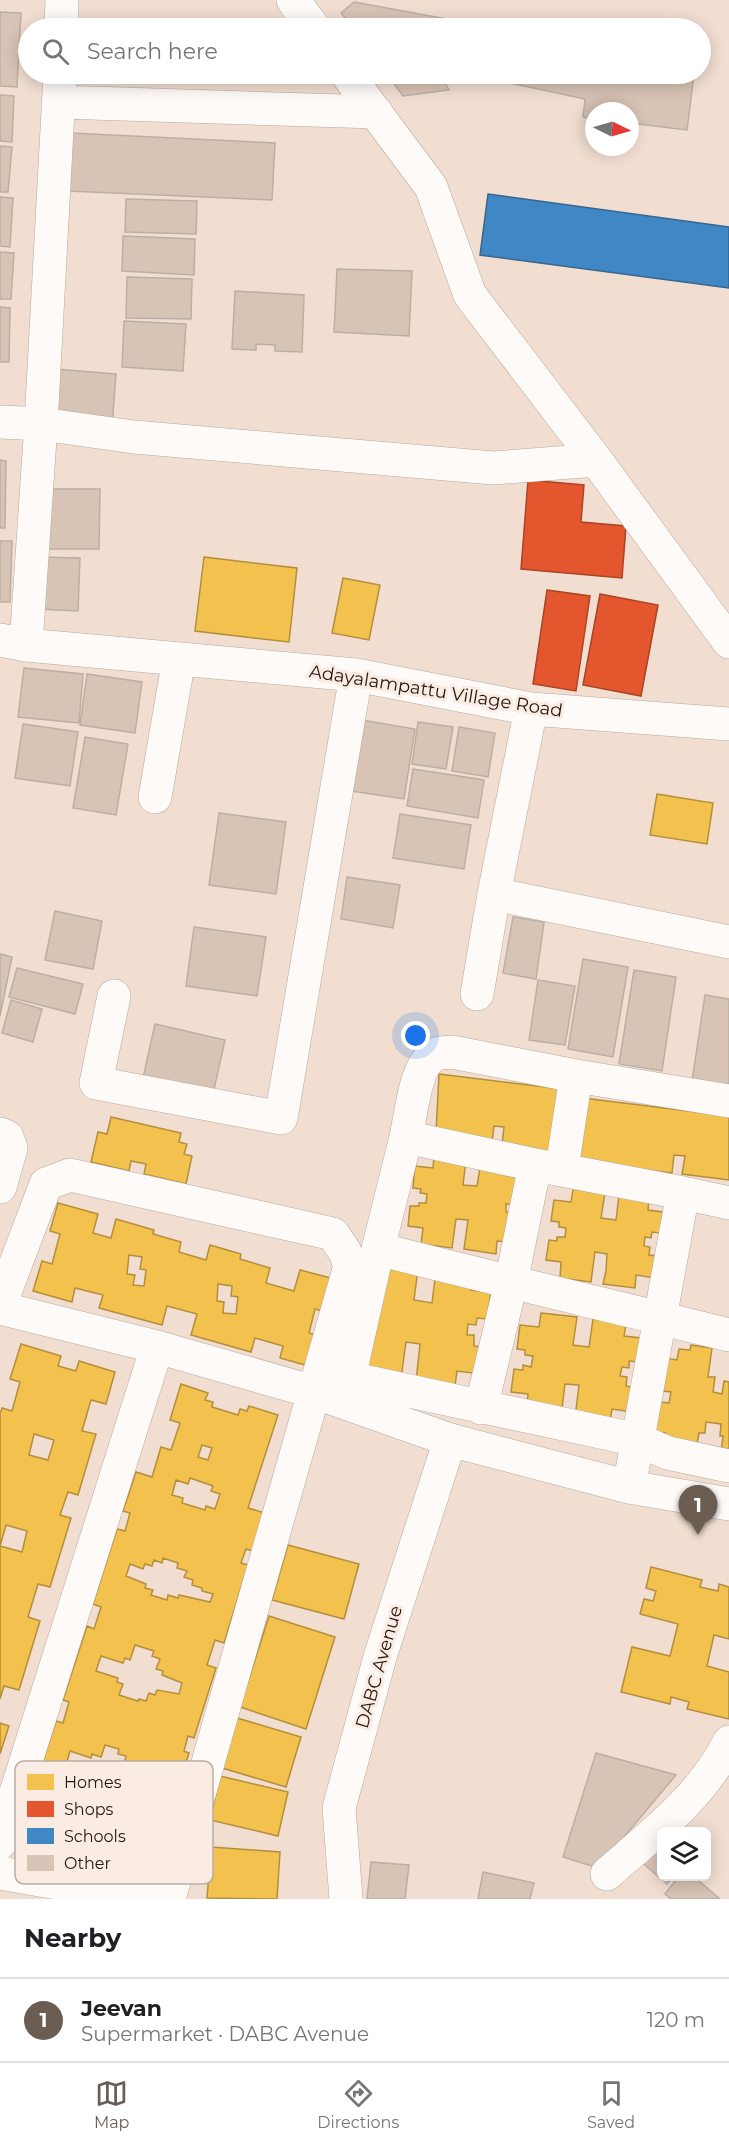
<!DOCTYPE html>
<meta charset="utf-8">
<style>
:root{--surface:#fff;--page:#f6f6f6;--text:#202124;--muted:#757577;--line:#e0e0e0;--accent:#6c5d53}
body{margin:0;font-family:Montserrat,sans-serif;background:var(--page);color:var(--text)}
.controls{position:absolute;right:18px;bottom:18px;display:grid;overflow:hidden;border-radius:9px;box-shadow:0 3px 15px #0003}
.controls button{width:54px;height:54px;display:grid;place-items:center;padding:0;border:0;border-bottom:2px solid var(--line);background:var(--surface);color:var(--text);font:30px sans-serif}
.compass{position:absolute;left:585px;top:102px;width:54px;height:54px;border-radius:50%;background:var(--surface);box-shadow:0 3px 15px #0003;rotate:95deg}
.you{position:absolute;left:416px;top:1036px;width:21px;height:21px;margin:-15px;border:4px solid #fff;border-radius:50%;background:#1a73e8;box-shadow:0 0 0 9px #1a73e833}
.badge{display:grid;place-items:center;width:39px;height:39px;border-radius:50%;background:var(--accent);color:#fff;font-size:20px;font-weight:700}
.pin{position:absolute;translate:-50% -50px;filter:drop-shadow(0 2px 3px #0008)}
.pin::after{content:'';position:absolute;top:32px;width:21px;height:18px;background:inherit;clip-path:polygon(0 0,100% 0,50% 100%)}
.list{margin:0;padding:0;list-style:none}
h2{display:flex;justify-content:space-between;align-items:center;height:78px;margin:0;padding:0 24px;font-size:26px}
h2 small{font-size:20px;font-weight:400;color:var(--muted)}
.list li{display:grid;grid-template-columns:39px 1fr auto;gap:18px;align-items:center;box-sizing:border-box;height:84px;padding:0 24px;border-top:2px solid var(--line)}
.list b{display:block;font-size:22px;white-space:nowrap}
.list p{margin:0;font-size:20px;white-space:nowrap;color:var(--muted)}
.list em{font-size:20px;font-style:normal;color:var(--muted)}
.icon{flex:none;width:33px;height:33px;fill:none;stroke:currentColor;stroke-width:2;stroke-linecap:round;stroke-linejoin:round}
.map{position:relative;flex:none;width:729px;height:1899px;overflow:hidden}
.search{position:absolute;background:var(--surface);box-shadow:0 3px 15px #0003;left:18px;right:18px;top:18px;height:66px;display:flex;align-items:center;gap:15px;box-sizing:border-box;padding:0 21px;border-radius:33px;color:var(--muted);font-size:22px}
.sheet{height:162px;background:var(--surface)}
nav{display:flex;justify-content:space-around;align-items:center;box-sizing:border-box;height:84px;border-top:2px solid var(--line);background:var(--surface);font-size:16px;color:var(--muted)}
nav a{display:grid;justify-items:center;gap:3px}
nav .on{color:var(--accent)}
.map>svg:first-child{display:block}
</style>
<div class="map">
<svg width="729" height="1899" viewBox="0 0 729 1899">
<rect width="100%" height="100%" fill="#f1ded1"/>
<!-- homes -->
<path fill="#f2c14e" stroke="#b48e3b" stroke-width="1.5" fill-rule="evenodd" d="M204,557L297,568L289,642L195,631Z
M343,578L380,585L369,640L332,633Z
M657,794L713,803L707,844L650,835Z
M439,1074L562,1089L554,1152L502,1145L504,1127L494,1126L492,1144L436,1132Z
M583,1098L729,1116V1180L682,1174L685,1156L674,1155L672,1173L575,1161Z
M111,1117L181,1133L179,1142L187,1144L184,1154L192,1156L186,1184L144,1174L146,1164L131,1161L129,1171L91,1162L98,1132L107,1134Z
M434,1155L466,1160L463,1185L477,1186L481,1161L510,1165L509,1176L524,1178L513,1204H506V1212L511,1213L516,1243L497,1241L496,1254L464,1249L468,1220L456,1219L452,1248L421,1244L423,1228L408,1226L410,1206H419V1203H426L427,1194L420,1193L421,1189L413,1188L415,1166L433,1168Z
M573,1189L605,1193L601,1218L616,1220L619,1195L649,1199L648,1210L663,1212L660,1233L652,1232L651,1238L645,1237L644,1246L650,1247L649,1255L657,1256L654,1278L636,1275L635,1288L603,1284L606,1271L607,1254L595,1252L591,1282L560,1278L561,1262L546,1260L549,1240L557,1241V1237H565L566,1228L559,1227V1222L551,1221L554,1200L571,1202Z
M58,1203L98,1214L93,1233L111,1238L116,1219L154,1230L153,1234L181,1242L179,1252L206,1260L210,1245L241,1254L240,1259L270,1268L266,1283L294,1291L300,1270L331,1278L322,1311L315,1309L309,1333L320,1336L312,1367L280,1358L283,1346L255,1338L251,1352L191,1335L197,1314L167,1306L162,1325L99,1308L103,1295L75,1288L72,1302L33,1291L42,1261L52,1264L60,1234L50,1231ZM129,1255L142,1257L140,1269L146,1270L144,1286L133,1285L135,1275L127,1274ZM218,1284L232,1286L231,1296L238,1297L236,1314L223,1313L224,1302L217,1301Z
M383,1265L418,1269L414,1300L432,1303L436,1271L473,1276L471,1290L491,1292L487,1319L477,1318L476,1325L468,1324L467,1335H474V1346L483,1347L480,1374L457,1371L455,1386L416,1381L420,1344L406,1342L401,1379L361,1374Z
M541,1313L577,1317L573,1345L589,1347L593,1319L626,1324L624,1336L641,1338L638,1362L629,1361V1368L622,1367L620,1376L627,1377L626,1386L635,1388L632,1412L612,1409L610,1423L575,1418L579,1385L565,1384L561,1417L526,1412L528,1394L511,1392L514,1369L523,1370V1365L531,1367L533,1356L525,1355V1350L517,1349L520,1325L539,1327Z
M21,1344L61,1356L58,1366L76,1371L79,1361L115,1372L106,1404L91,1400L82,1431L96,1434L78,1495L68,1492L60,1515L71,1518L50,1587L38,1584L28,1617L40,1621L19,1690L4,1686L0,1699V1414L2,1408L12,1411L20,1382L10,1379ZM34,1434L54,1440L48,1460L29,1455ZM6,1525L27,1531L22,1552L0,1546Z
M691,1345L712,1348L708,1377H715L713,1392L722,1394L724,1381L729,1382V1462L720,1461L723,1436H720L721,1424L706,1422L705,1433H699L697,1444L671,1439L665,1433L649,1431L653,1401L669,1403L671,1392L655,1390L659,1357L677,1360L679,1349L690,1350Z
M181,1384L208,1393L205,1400L213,1402L212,1407L238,1415L240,1409L247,1411L249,1406L278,1415L248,1508L265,1513L253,1551L246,1549L241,1563L248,1565L224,1643L215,1640L207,1665L216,1668L194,1738L188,1736L184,1751L189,1753L165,1829L156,1826L152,1841L160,1844L147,1886L100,1871L103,1860L97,1858L99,1849L90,1846L92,1841L82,1838L80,1842L69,1839L68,1843L61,1841L56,1857L17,1844L28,1810L35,1813L41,1794L33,1792L56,1721L63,1723L69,1702L63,1700L87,1626L94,1629L101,1607L93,1604L117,1529L125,1531L130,1513L123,1511L136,1472L152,1477L161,1447L171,1450L180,1423L170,1420ZM202,1445L212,1448L208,1460L198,1457ZM190,1478L213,1486L211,1491L220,1494L215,1509L206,1506L205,1510L182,1503L183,1498L172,1495L176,1480L188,1484ZM163,1558L178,1563L177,1568L187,1571L184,1577L193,1580L192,1585L202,1588V1591L213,1594L210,1602L179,1595L178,1598L168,1595L167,1600L151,1595L153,1590L145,1588L146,1584L126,1576L130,1564L143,1569L145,1564L152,1566L154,1560L162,1563ZM135,1645L154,1651L152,1656L160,1659L156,1669L163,1671L162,1675L182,1683L179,1694L157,1690L155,1695L149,1693L146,1701L139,1699L138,1701L119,1695L123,1684L117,1682L118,1678L96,1671L101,1656L123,1663L125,1658L130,1660ZM105,1745L119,1749L118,1754L126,1756L124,1764L133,1766L132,1771L141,1773L140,1776L150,1779L148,1787L128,1783L126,1786L118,1784L117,1787L108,1784V1785L85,1776L86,1771L66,1765L70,1751L91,1758L92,1754L101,1757Z
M288,1545L359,1564L344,1619L272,1600Z
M651,1567L702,1580L700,1587L718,1591L719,1584L729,1587V1639L714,1635L707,1666L729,1672V1719L687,1709L689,1702L671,1697L670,1704L621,1692L632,1647L670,1656L678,1624L640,1614L644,1599L653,1601L656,1591L646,1588Z
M269,1616L335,1637L306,1729L240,1707Z
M237,1718L301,1737L286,1787L222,1768Z
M0,1723L9,1726L0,1754Z
M220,1776L288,1792L278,1836L210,1820Z
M211,1847L280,1852L277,1899L207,1898Z"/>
<!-- shops -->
<path fill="#e4572e" stroke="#aa4425" stroke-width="1.5" d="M528,480L584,485L581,522L626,526L622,578L521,569Z
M547,590L590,596L576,691L533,684Z
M600,594L658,605L641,696L583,685Z"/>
<!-- schools -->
<path fill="#3f88c5" stroke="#37668e" stroke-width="1.5" d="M488,194L729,227V288L480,255Z"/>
<!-- building -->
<path fill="#d8c4b5" stroke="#bcaea4" stroke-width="1.5" d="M354,2L496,28H353L341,13Z
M0,12L21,13L17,87L0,86Z
M387,74H440L449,90L403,96Z
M468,74H694L687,130L630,123V111H594V119L583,117L585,99Z
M0,95L14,96L12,142L0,141Z
M71,133L275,143L272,200L68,191Z
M0,146L12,147L8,192H0Z
M0,197L13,198L10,247L0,246Z
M126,199L197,201L196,234L125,232Z
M123,236L195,239L194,275L122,271Z
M0,252L14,253L11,299H0Z
M337,269L412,271L409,336L334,332Z
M127,277L192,279L191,319L126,318Z
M235,291L304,295L302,352L275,351V345L256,344V350L232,349Z
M0,307L10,308L9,362H0Z
M124,321L186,324L183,371L122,367Z
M55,369L116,374L112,426L51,422Z
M0,460L6,461L5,528H0Z
M49,489H100L99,549H48Z
M0,541H12L10,602H0Z
M40,557L80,558L78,611L38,609Z
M24,668L83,674L79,723L18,717Z
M87,674L142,682L135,733L80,725Z
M356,719L415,729L404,799L345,790Z
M418,722L453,727L446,769L412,764Z
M23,724L78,732L70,786L15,778Z
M459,727L495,733L488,777L452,771Z
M85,737L128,744L116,815L73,808Z
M413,769L484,780L478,818L407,806Z
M219,813L286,822L276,894L209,885Z
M400,814L471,825L464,869L393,858Z
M347,877L400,885L393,928L341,919Z
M55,911L102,921L93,969L45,960Z
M513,917L544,922L536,979L503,973Z
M194,927L266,937L257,996L186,986Z
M0,954L12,957L0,1016Z
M583,959L628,967L613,1057L568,1049Z
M17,968L83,984L75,1014L9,997Z
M634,970L676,977L662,1071L619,1064Z
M538,980L575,986L565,1045L529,1040Z
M705,995L729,999V1087L692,1081Z
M11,1000L42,1009L33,1042L2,1033Z
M155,1024L225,1040L213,1094L143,1078Z
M596,1753L676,1775L598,1868L563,1857Z
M650,1845L662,1855V1876H674L667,1884L638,1859Z
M371,1862L409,1865L405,1899H367Z
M483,1872L534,1883L530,1899H478Z
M679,1876H693L720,1899H671L665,1894Z"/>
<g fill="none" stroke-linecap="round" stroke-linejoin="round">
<!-- minor casing -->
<g stroke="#b7a99f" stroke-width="34">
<path id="minor" d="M293,0L314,28
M61,28L62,0
M347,74L431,187L470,295L596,460
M59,102L376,112
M0,422L41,424L60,74
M0,640L26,645L356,675L531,709L729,724
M26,645L41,424L134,437L493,468L596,460L729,642
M155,797L179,659
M494,894L729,942
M477,994L494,894L531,709
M114,996L96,1083L281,1118L356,675
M0,1134L7,1137L11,1148L0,1187
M406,1137C411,1116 415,1061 437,1054C442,1052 448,1053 452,1052L576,1076L729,1101
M562,1168L576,1076
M683,1193L729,1203
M378,1249L349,1378L638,1440L668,1453L729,1466
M0,1305L46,1184L70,1175L333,1234L345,1252L350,1266L314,1392L157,1347
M0,1308L157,1347L0,1843
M481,1408L511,1283L535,1165
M629,1487L683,1193L535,1165L406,1137L378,1249C495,1279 612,1306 729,1335
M0,1873L149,1899
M607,1874C651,1835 703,1796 729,1742
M169,1899L314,1392L450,1440"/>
</g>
<!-- tertiary casing -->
<g stroke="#b7a99f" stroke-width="34">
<path id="tertiary" d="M346,1899L339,1808L380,1657L450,1440L629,1487L729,1504"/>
</g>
<!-- minor -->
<use href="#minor" stroke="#fdfaf8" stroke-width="33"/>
<!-- tertiary -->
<use href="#tertiary" stroke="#fdfaf8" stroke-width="33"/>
</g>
<g text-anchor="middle" stroke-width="6" stroke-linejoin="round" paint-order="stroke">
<!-- street labels -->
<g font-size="18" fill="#24170f" stroke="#fbece3">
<text transform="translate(436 691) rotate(9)" y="6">Adayalampattu Village Road</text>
<text transform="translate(379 1667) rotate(-74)" y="6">DABC Avenue</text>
</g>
</g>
<!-- legend -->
<rect x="15" y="1761" width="198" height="123" rx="9" fill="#fbece3" stroke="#baaca3" stroke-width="1.5"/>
<rect x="27" y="1774" width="27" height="16" fill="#f2c14e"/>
<rect x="27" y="1801" width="27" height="16" fill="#e4572e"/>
<rect x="27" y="1828" width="27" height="16" fill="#3f88c5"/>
<rect x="27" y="1855" width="27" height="16" fill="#d8c4b5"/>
<g font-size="16" fill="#24170f">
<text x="64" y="1788">Homes</text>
<text x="64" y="1815">Shops</text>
<text x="64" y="1842">Schools</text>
<text x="64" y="1869">Other</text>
</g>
</svg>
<div class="controls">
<button><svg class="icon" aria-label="layers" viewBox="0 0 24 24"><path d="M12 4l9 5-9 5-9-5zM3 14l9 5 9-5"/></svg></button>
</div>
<svg class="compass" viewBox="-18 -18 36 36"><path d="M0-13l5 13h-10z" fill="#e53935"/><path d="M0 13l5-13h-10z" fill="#757577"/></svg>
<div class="you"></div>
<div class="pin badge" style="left:698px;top:1535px">1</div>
<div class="search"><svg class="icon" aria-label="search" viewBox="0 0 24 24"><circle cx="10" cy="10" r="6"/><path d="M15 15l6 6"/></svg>Search here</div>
</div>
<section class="sheet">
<h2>Nearby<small></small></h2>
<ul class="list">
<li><span class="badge">1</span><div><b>Jeevan</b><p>Supermarket · DABC Avenue</p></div><em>120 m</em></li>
</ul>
</section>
<nav>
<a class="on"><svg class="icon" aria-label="map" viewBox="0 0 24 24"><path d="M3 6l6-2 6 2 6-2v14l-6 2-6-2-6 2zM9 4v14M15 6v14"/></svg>Map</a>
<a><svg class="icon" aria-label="directions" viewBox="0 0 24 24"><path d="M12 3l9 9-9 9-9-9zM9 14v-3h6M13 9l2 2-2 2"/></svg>Directions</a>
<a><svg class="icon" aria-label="saved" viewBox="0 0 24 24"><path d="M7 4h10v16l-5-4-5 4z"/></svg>Saved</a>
</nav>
